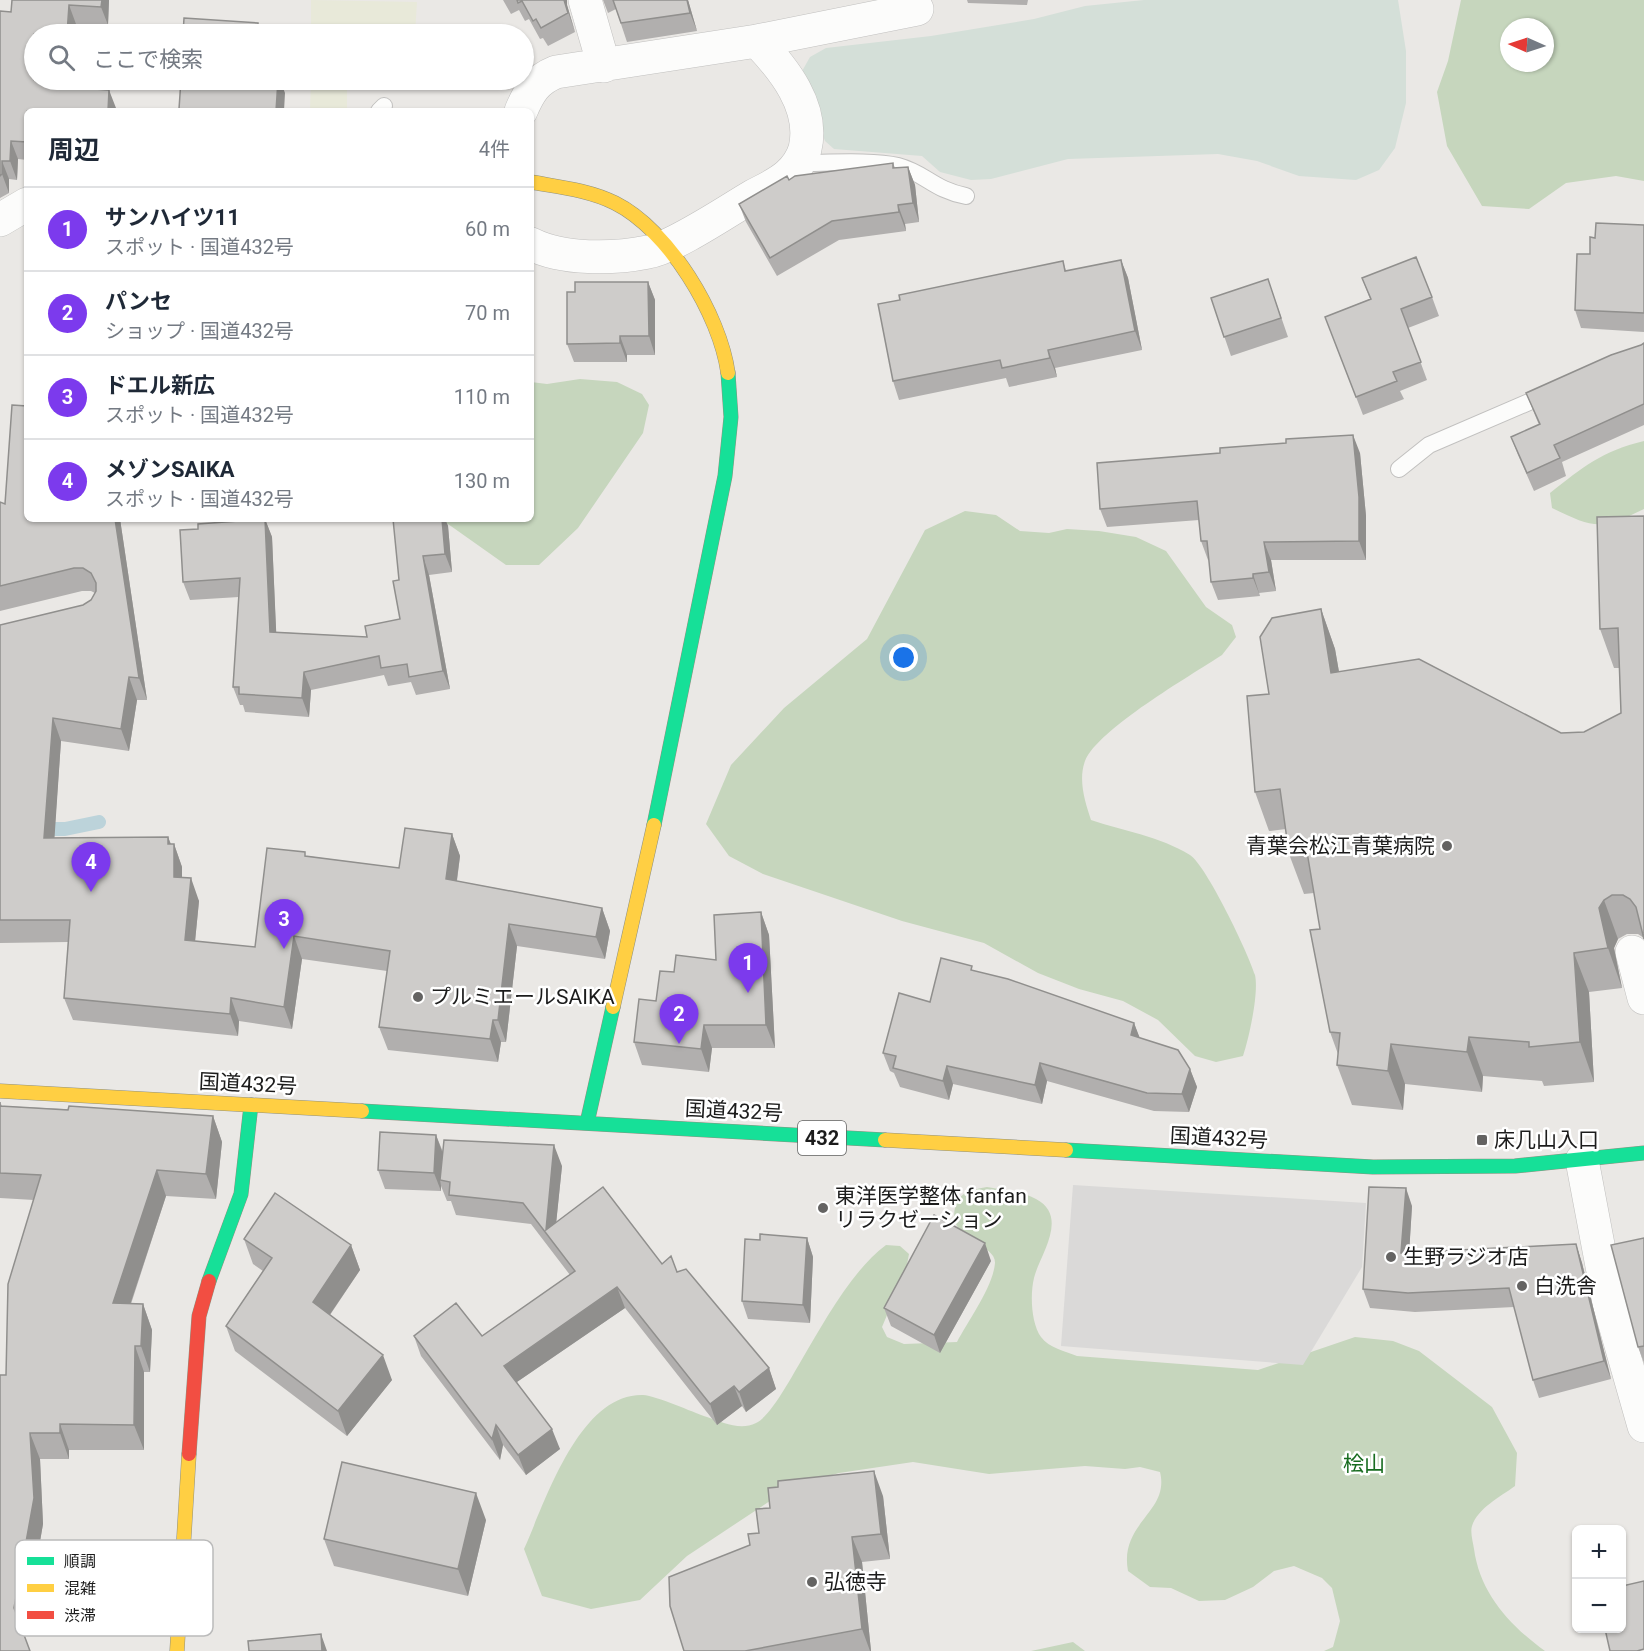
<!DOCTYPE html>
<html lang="ja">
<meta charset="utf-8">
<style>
:root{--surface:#fff;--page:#f2f2f3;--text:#1f2937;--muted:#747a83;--line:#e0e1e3;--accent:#7c3aed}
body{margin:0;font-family:Roboto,"Noto Sans JP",sans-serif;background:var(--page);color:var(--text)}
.controls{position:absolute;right:18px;bottom:18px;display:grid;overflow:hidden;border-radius:9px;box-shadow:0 2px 4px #0004}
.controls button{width:54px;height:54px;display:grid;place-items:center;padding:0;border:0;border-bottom:2px solid var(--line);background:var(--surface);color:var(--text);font:30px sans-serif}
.compass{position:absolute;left:1500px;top:18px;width:54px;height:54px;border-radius:50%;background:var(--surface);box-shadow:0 2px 4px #0004;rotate:273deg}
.you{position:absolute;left:904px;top:658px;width:21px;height:21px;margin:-15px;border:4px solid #fff;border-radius:50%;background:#1a73e8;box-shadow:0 0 0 9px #1a73e833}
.badge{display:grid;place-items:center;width:39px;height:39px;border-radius:50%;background:var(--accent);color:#fff;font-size:20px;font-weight:700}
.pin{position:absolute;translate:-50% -50px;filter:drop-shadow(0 2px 3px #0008)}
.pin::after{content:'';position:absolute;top:32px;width:21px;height:18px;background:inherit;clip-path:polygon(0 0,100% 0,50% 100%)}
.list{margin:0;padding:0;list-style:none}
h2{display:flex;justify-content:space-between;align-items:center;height:78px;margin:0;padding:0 24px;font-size:26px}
h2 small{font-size:20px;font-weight:400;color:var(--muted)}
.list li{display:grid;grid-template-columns:39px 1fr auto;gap:18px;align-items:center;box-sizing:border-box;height:84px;padding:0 24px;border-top:2px solid var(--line)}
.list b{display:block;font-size:22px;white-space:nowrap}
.list p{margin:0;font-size:20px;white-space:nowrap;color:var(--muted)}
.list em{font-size:20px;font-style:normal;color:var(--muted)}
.icon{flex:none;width:33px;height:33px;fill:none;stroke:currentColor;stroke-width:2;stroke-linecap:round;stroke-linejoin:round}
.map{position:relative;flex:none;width:1644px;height:1651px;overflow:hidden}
.search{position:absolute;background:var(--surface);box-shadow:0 2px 4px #0004;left:24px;top:24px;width:510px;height:66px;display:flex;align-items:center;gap:15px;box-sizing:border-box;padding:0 21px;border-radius:33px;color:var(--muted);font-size:22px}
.panel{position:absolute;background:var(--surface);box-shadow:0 2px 4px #0004;left:24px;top:108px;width:510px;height:414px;border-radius:9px}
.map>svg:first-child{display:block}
</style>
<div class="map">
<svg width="1644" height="1651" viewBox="0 0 1644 1651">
<rect width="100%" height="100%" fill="#eae8e5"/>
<!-- farmland -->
<path fill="#e8e9d9" d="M311,0L417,2L415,34H311Z
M311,80H347V111H310Z"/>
<!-- forest -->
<path fill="#c6d6bd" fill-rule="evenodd" d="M1461,0H1644V181L1616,176L1566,183L1529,209L1482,206L1447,146L1437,92L1448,61ZM1509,27H1545V63H1509Z
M580,379L617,382L642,394L649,405L643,433L578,528L539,565H506L448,524L423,519H531V382L547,384Z
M1644,441V509C1601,530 1595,529 1552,508L1550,493C1583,467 1602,451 1644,441Z
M965,511L996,515L1020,531L1049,533L1067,529L1099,531L1136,537L1166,551L1206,607L1232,625L1236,637L1222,655C1190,676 1098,729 1085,761C1078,780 1085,802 1091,820C1124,831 1159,836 1190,855C1206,865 1249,954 1255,975C1259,993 1249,1038 1243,1056L1216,1062L1195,1056L1158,1020L1123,1001L1079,989L1038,973L984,943L902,921L763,874L729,856L706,824L731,765L784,708L867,639L925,530Z
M987,1187C1003,1190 1022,1191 1036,1199C1070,1217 1039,1256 1034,1278C1030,1294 1031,1323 1041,1337C1049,1348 1065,1351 1077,1356L1258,1370L1355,1337L1393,1341L1419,1351L1492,1407L1517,1453L1515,1486C1500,1497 1478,1508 1472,1526C1470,1532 1473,1542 1474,1549C1480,1593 1509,1625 1545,1651H1324L1333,1647L1340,1621L1332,1588L1322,1578L1294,1566L1274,1571L1253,1587L1225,1600L1199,1601L1171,1588L1150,1587L1128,1571C1119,1522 1170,1513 1160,1472L1140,1467L1125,1469L1085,1466L989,1474L913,1462L839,1473L791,1487L687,1556L640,1600L591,1609L542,1596L524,1549C545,1503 579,1393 643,1395C657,1396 692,1412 707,1417C722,1422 740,1431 756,1423C771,1416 792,1376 801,1361C823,1324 851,1271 886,1245L900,1246L909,1254L906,1270L882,1327L887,1337L904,1344L957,1342C968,1321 993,1287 995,1263C996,1243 947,1241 955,1208C959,1191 972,1190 987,1187Z
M1073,1642L1085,1651H1031Z"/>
<!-- wetland -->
<path fill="#d4dfd8" d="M1144,0H1398L1406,51V103L1395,148L1379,170L1356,180L1299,176L1257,161L1218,154L1068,159L991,179L971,180L940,172L922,156L834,149L825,141L801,73L810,57L826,48L931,36L1034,19L1085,6Z"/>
<!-- parking -->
<path fill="#dad9d8" d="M1073,1185L1366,1203L1362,1267L1303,1365L1061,1346Z"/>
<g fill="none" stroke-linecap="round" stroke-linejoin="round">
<!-- stream -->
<path stroke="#bcd3da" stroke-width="14" d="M0,829H65L99,822"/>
<!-- lane casing -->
<g stroke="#c1c0bf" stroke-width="18">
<path id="lane" d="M379,111L384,106
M800,163C827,163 873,160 898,166C925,173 934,190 966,196
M1399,469L1429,445L1550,393"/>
</g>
<!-- street casing -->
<g stroke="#c1c0bf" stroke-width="34">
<path id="street" d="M585,0L604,66
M521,111C529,92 536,80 556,72L757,41L917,9
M0,220L27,204
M531,244C563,260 613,259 648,252C673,248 729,210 753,196C764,190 778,184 788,175C796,168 802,159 805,149C815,107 783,68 757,41
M1632,952L1644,998
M1582,1160L1609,1303L1644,1426"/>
</g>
<!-- fast casing -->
<g stroke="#909180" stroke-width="15">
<path id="fast" d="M654,825L725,476L731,417L728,373
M362,1111L885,1140
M587,1123L613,1007
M1066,1150L1373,1167L1515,1166L1644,1153
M209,1281L241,1194L251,1105"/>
</g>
<!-- slow casing -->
<g stroke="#909180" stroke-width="15">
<path id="slow" d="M531,182C559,187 589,190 615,203C669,230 720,315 728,373
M613,1007L654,825
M0,1091L362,1111
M885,1140L1066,1150
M177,1651L189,1454"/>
</g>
<!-- jam casing -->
<g stroke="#909180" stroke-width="15">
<path id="jam" d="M189,1454L199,1316L209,1281"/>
</g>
<!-- lane -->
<use href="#lane" stroke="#fcfcfb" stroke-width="16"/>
<!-- street -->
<use href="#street" stroke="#fcfcfb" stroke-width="33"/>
<!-- fast -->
<use href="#fast" stroke="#16e098" stroke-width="14"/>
<!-- slow -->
<use href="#slow" stroke="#ffcf43" stroke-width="14"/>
<!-- jam -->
<use href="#jam" stroke="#f24e42" stroke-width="14"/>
</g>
<!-- wall -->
<path fill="#b1afae" d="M109,0L108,25L76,24L72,87L116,108L27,111V160L18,159L17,180L9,179V193L0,198V11L11,12Z
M503,0H567V5L575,32L548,46L543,38L540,39L529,19L525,21L519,10L511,14Z
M603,0H688L697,31L627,42L616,9L608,13Z
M967,0H1028L1027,5L968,3Z
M893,163L895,168L908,167L915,185L919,222L905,224L906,231L839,240L777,276L746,222L739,204L789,180Z
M1644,225V332L1581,328L1575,310L1595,238Z
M1121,260L1128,278L1142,350L1055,368L1057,377L1009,387L1006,378L899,400L893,381L1063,261L1066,271Z
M1362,278L1432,297L1439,316L1408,328L1427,380L1400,391L1404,399L1363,415L1325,317L1370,299Z
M1268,279L1288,337L1231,356L1211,298Z
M648,282L655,300V355H627V362H574L567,344L575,292Z
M1644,343V425L1562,462L1566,476L1534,491L1518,455L1511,437L1539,425L1526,393L1641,345Z
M1360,453L1366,516V560H1271L1276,591L1259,593L1260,596L1218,600L1211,582L1209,560H1208L1201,541L1199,520L1107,527L1100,509Z
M0,502L5,504L120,519L147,700H137L129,751L61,741L54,838L168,837L171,844H174L182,867V878L199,901L195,941L255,947L307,856L399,868L452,834L460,856L457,881L602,908L610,931L605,959L517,946L506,1042H501L498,1062L388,1050L379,1027L387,971L302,959L292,1029L239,1021L238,1036L73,1020L64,998L68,942L0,943V625L83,605L91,600L95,593L91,591H82L0,611Z
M1644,516V938L1638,934H1627L1618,939L1614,948L1622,988L1589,992L1594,1082L1544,1086L1542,1081L1483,1076L1482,1092L1405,1084L1403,1110L1352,1105L1337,1065L1338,1054L1330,1032L1320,929L1314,893L1304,894L1289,854L1286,829L1269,831L1255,792L1269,694L1321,609L1335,649L1339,672L1561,733L1584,732L1621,713L1619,668H1614L1600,629Z
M265,519L272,537L276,632L367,637L400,619L399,580L393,519H445L448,526L452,572L429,575L450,689L416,695L411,682L388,686L384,675L311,690L309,717L245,712L243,705H240L233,687L239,597L190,600L183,582L198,529Z
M761,912L769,935L775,1048H712L709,1072L642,1065L634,1042L656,1001L674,972L716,960Z
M974,971L1134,1023L1139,1037L1190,1069L1197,1087L1189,1112L1154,1111L1047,1081L1042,1104L953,1084L949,1100L900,1087L894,1073L890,1071L883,1053L930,1002Z
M0,1102L2,1106L213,1116L222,1142L216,1199L166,1196L131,1304H143L152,1330L150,1372H144V1450H69V1459H40L43,1524L24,1634L0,1651L6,1375L34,1200L0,1198Z
M436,1135L443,1152L562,1166L556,1223L662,1264L677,1272L769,1368L776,1389L746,1412L742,1406L717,1425L625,1308L517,1382L560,1449L526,1475L503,1445L500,1460L421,1356L414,1336H482L570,1275L531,1224L456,1215L451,1201H447L441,1186V1191L385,1189L378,1170Z
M1412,1206L1409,1252L1576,1244L1582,1263L1611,1379L1539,1398L1533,1380L1514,1307L1415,1312L1370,1308L1363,1289Z
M807,1238L813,1257L810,1323L748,1319L742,1301L760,1240Z
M1644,1238V1363L1638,1347Z
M244,1239L351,1245L360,1270L330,1315L392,1380L347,1436L235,1351L226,1326L263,1271L253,1264Z
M991,1261L940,1353L891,1326L884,1308Z
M883,1496L890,1559L862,1562L871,1651H684L750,1545Z
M486,1520L468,1596L334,1566L324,1539Z"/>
<!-- shaded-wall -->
<path fill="#908f8d" d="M102,0H109L108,25L101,7Z
M564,0H567V5L575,32Z
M687,0H688L697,31L690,13Z
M69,5L76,24L75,34H67Z
M65,80H73L71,105L65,87Z
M278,80H280L285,93L284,111H276Z
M109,90L116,108V111H108Z
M11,141L18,159L17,180L10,161Z
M2,161L9,179V193L2,174Z
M908,167L915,185L919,222L913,203Z
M898,205L905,224L906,231L899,212Z
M1121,260L1128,278L1142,350L1135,331Z
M648,282L655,300V355L649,336Z
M620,336L627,355V362L620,343Z
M1048,350L1055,368L1057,377L1050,358Z
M1353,435L1360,453L1366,516V560L1359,541Z
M115,519H120L147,700L139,678Z
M265,519L272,537L277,650L270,632Z
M442,519H445L448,526L452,572L445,554Z
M1264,542L1271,560L1276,591L1269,572Z
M423,556L429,575L450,689L443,671Z
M1253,574L1259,593L1260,596L1253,578Z
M1321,609L1335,649L1346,712L1331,673Z
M304,672L311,690L309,717L302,698Z
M129,677L137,700L129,751L121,729Z
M53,718L61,741L53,860L44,838Z
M452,834L460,856L454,901L446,879Z
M168,837L174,853V844L182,867V899L174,877L168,844Z
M191,878L199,901L193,962L185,940Z
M1604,900L1618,939L1614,948L1622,988L1608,948L1599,908Z
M602,908L610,931L605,959L596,937Z
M761,912L769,935L775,1048L766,1025Z
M509,924L517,946L506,1042L498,1020Z
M294,936L302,959L292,1029L284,1007Z
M1574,953L1589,992L1594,1082L1580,1042Z
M231,998L239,1021L238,1036L230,1014Z
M493,1020L501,1042L498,1062L490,1039Z
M1134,1023L1141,1041L1131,1035Z
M704,1025L712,1048L709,1072L701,1049Z
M1469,1037L1483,1076L1482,1092L1467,1052Z
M1391,1044L1405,1084L1403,1110L1388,1071Z
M1040,1063L1047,1081L1042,1104L1035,1085Z
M947,1066L953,1084L949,1100L943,1081Z
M1190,1069L1197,1087L1189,1112L1182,1094Z
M213,1116L222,1142L216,1199L206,1174Z
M436,1135L443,1154L440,1180L441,1186V1191L434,1173Z
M554,1145L562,1166L554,1244L546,1230Z
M157,1170L166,1196L122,1329L113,1303Z
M1406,1188L1412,1206L1408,1271L1401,1253Z
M807,1238L813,1257L810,1323L803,1305Z
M985,1243L991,1261L940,1353L934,1335Z
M1576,1244L1582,1263L1611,1379L1604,1361Z
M351,1245L360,1270L322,1326L313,1302Z
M617,1287L625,1308L511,1386L504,1366Z
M143,1304L152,1330L150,1372L141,1346Z
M135,1346L144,1372V1450L134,1425Z
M383,1355L392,1380L347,1436L338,1411Z
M769,1368L776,1389L746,1412L739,1392Z
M734,1386L742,1406L717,1425L710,1404Z
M60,1424L69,1450V1459L60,1433Z
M496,1425L503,1445L500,1460L492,1439Z
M552,1429L560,1449L526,1475L518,1455Z
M30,1433L40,1459L43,1524L24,1634L14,1608Z
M874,1471L883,1496L890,1559L881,1534Z
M476,1493L486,1520L468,1596L458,1569Z
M852,1537L862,1562L871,1651H870L862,1629Z
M321,1634L327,1651H322Z"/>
<!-- building -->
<path fill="#ceccca" stroke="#908f8d" stroke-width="1.5" d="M12,0H102L101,7L69,5L67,34H34V80H65V87L109,90L108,111H27V142L11,141L10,161H2V174L0,176V11L11,12Z
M517,0H564L568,13L541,28L536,19L533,21L522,1L518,3Z
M613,0H687L690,13L621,23Z
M184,18L258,23V31H264V34H183Z
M181,80H278L276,111H206L179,109Z
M893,163V168L908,167L913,203L898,205L899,212L832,221L770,258L739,204L787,176L789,180L795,176Z
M1596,223L1644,225V313L1575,310L1577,254H1590V237L1595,238Z
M1416,257L1432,297L1401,309L1421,362L1393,372L1397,381L1356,397L1325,317L1371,299L1362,278Z
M1121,260L1135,331L1048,350L1050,358L1002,368L1000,360L893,381L878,304L900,300L899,295L1063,261L1065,271Z
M1268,279L1281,318L1224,337L1211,298Z
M575,282H648L649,336H620V343L567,344V292H575Z
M1644,343V404L1554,445L1560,458L1527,473L1511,437L1540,424L1526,393L1611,355L1641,345Z
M12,405L27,406V519H115L139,678L129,677L121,729L53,718L44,838L168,837V844H174V877L191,878L185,940L255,947L267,848L305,852V856L399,868L405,828L452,834L446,879L602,908L596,937L509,924L498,1020H493L490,1039L379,1027L390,951L294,936L284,1007L231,998L230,1014L64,998L70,920H0V625L83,605L91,600L96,591V583L91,573L83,568H74L0,586V502L5,504Z
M1353,435L1359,497V541L1264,542L1269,572L1253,574V578L1211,582L1207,541H1201L1197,501L1100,509L1097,463L1220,453V448L1286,443V439Z
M1644,516V939L1636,907L1630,899L1623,895H1612L1604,900L1599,908L1608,948L1574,953L1580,1042L1529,1047V1042L1469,1037L1467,1052L1391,1044L1388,1071L1337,1065L1340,1033L1330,1032L1310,930L1320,929L1307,852L1289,854L1280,789L1255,792L1247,696L1269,694L1260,637L1272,618L1321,609L1331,673L1419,659L1561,733L1584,732L1621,713L1618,628L1600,629L1597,517Z
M265,519L270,632L367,637L365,626L400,619L393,581L399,580L393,519H442L445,554L423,556L443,671L409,677L407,664L381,668L379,656L304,672L302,698L239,694V687H233L240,578L183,582L180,530L198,529V524Z
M761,912L766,1025H704L701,1049L634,1042L639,999L656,1001L660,971L674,972L676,955L716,960L714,915Z
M941,958L972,966L971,970L1008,979L1134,1023L1131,1035L1178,1050L1190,1069L1182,1094L1147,1093L1040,1063L1035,1085L947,1066L943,1081L893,1068L896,1056L883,1053L899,993L930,1002Z
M0,1102V1106L68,1110L69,1106L213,1116L206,1174L157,1170L113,1303L143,1304L141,1346H135L134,1425L60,1424V1433H30L34,1498L14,1608L30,1651H0V1375H6L8,1284L41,1175L0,1173Z
M380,1132L436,1135L434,1173L378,1170Z
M444,1140L554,1145L546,1230L603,1187L662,1264L671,1256L677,1272L686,1269L769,1368L739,1392L734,1386L710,1404L617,1287L504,1366L552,1429L518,1455L496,1425L492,1439L414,1336L456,1303L482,1336L575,1271L523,1203L449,1195L450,1182L440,1180Z
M1369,1187L1406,1188L1401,1253L1576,1244L1604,1361L1533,1380L1509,1288L1408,1293L1363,1289Z
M275,1193L351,1245L313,1302L383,1355L338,1411L226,1326L272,1258L244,1239Z
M934,1215L985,1243L934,1335L884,1308Z
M760,1234L807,1238L803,1305L742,1301L745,1239L760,1240Z
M1644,1238V1346L1638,1347L1611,1245Z
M342,1462L476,1493L458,1569L324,1539Z
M874,1471L881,1534L852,1537L862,1629L745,1651H684L670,1606L669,1577L750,1545L748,1534L759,1533L756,1509L770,1508L768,1488L778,1487V1481Z
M1644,1581V1649L1637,1651H1610L1605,1629H1622V1586Z
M321,1634L322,1651H249L248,1641Z"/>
<!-- markers -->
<g fill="#646362" stroke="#fff" stroke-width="2">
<circle cx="1447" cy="846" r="6"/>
<circle cx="418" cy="997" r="6"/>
<rect x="1476" y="1134" width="12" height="12" rx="3"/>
<circle cx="823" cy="1208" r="6"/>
<circle cx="1391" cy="1257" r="6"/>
<circle cx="1522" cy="1286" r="6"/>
<circle cx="812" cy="1582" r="6"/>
</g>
<g text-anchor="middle" stroke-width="5" stroke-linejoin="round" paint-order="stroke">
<!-- shield labels -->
<rect fill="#fff" stroke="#606060" stroke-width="1.5" x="798" y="1121" width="48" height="34" rx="4.5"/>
<g font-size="20" font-weight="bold" fill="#1c1c1c">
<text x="822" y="1145">432</text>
</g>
<!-- poi labels -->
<g font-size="21" fill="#1c1c1c" stroke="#fff" text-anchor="start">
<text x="1435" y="853" text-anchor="end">青葉会松江青葉病院</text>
<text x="430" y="1004">プルミエールSAIKA</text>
<text x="1494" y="1147">床几山入口</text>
<text x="835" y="1203">東洋医学整体 fanfan<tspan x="835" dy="24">リラクゼーション</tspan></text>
<text x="1403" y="1264">生野ラジオ店</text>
<text x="1534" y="1293">白洗舎</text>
<text x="824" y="1589">弘徳寺</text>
</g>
<!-- street labels -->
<g font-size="21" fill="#1c1c1c" stroke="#fff">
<text transform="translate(248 1084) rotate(3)" y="7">国道432号</text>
<text transform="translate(734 1111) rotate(3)" y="7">国道432号</text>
<text transform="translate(1219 1138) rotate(3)" y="7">国道432号</text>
</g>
<!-- park labels -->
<g font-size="21" fill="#186c20" stroke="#fff">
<text x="1364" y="1471">桧山</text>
</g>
</g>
<!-- legend -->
<rect x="15" y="1540" width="198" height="96" rx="9" fill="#fff" stroke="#bbb" stroke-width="1.5"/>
<rect x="27" y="1557" width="27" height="8" fill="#16e098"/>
<rect x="27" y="1584" width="27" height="8" fill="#ffcf43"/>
<rect x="27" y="1611" width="27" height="8" fill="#f24e42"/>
<g font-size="16" fill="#1c1c1c">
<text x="64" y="1567">順調</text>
<text x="64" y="1594">混雑</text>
<text x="64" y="1621">渋滞</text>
</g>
</svg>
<div class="controls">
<button>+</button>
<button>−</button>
</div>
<svg class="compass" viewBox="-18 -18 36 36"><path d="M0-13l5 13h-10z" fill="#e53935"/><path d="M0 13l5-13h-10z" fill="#747a83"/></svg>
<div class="you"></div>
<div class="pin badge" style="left:748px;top:993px">1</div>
<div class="pin badge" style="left:679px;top:1044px">2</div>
<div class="pin badge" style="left:284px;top:949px">3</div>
<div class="pin badge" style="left:91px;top:892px">4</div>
<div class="search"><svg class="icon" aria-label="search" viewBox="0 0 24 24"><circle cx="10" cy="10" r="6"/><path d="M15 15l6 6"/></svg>ここで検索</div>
<section class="panel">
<h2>周辺<small>4件</small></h2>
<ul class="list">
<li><span class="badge">1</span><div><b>サンハイツ11</b><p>スポット · 国道432号</p></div><em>60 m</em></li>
<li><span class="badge">2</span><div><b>パンセ</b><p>ショップ · 国道432号</p></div><em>70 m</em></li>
<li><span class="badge">3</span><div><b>ドエル新広</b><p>スポット · 国道432号</p></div><em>110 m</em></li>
<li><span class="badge">4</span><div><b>メゾンSAIKA</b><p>スポット · 国道432号</p></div><em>130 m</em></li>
</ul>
</section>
</div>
